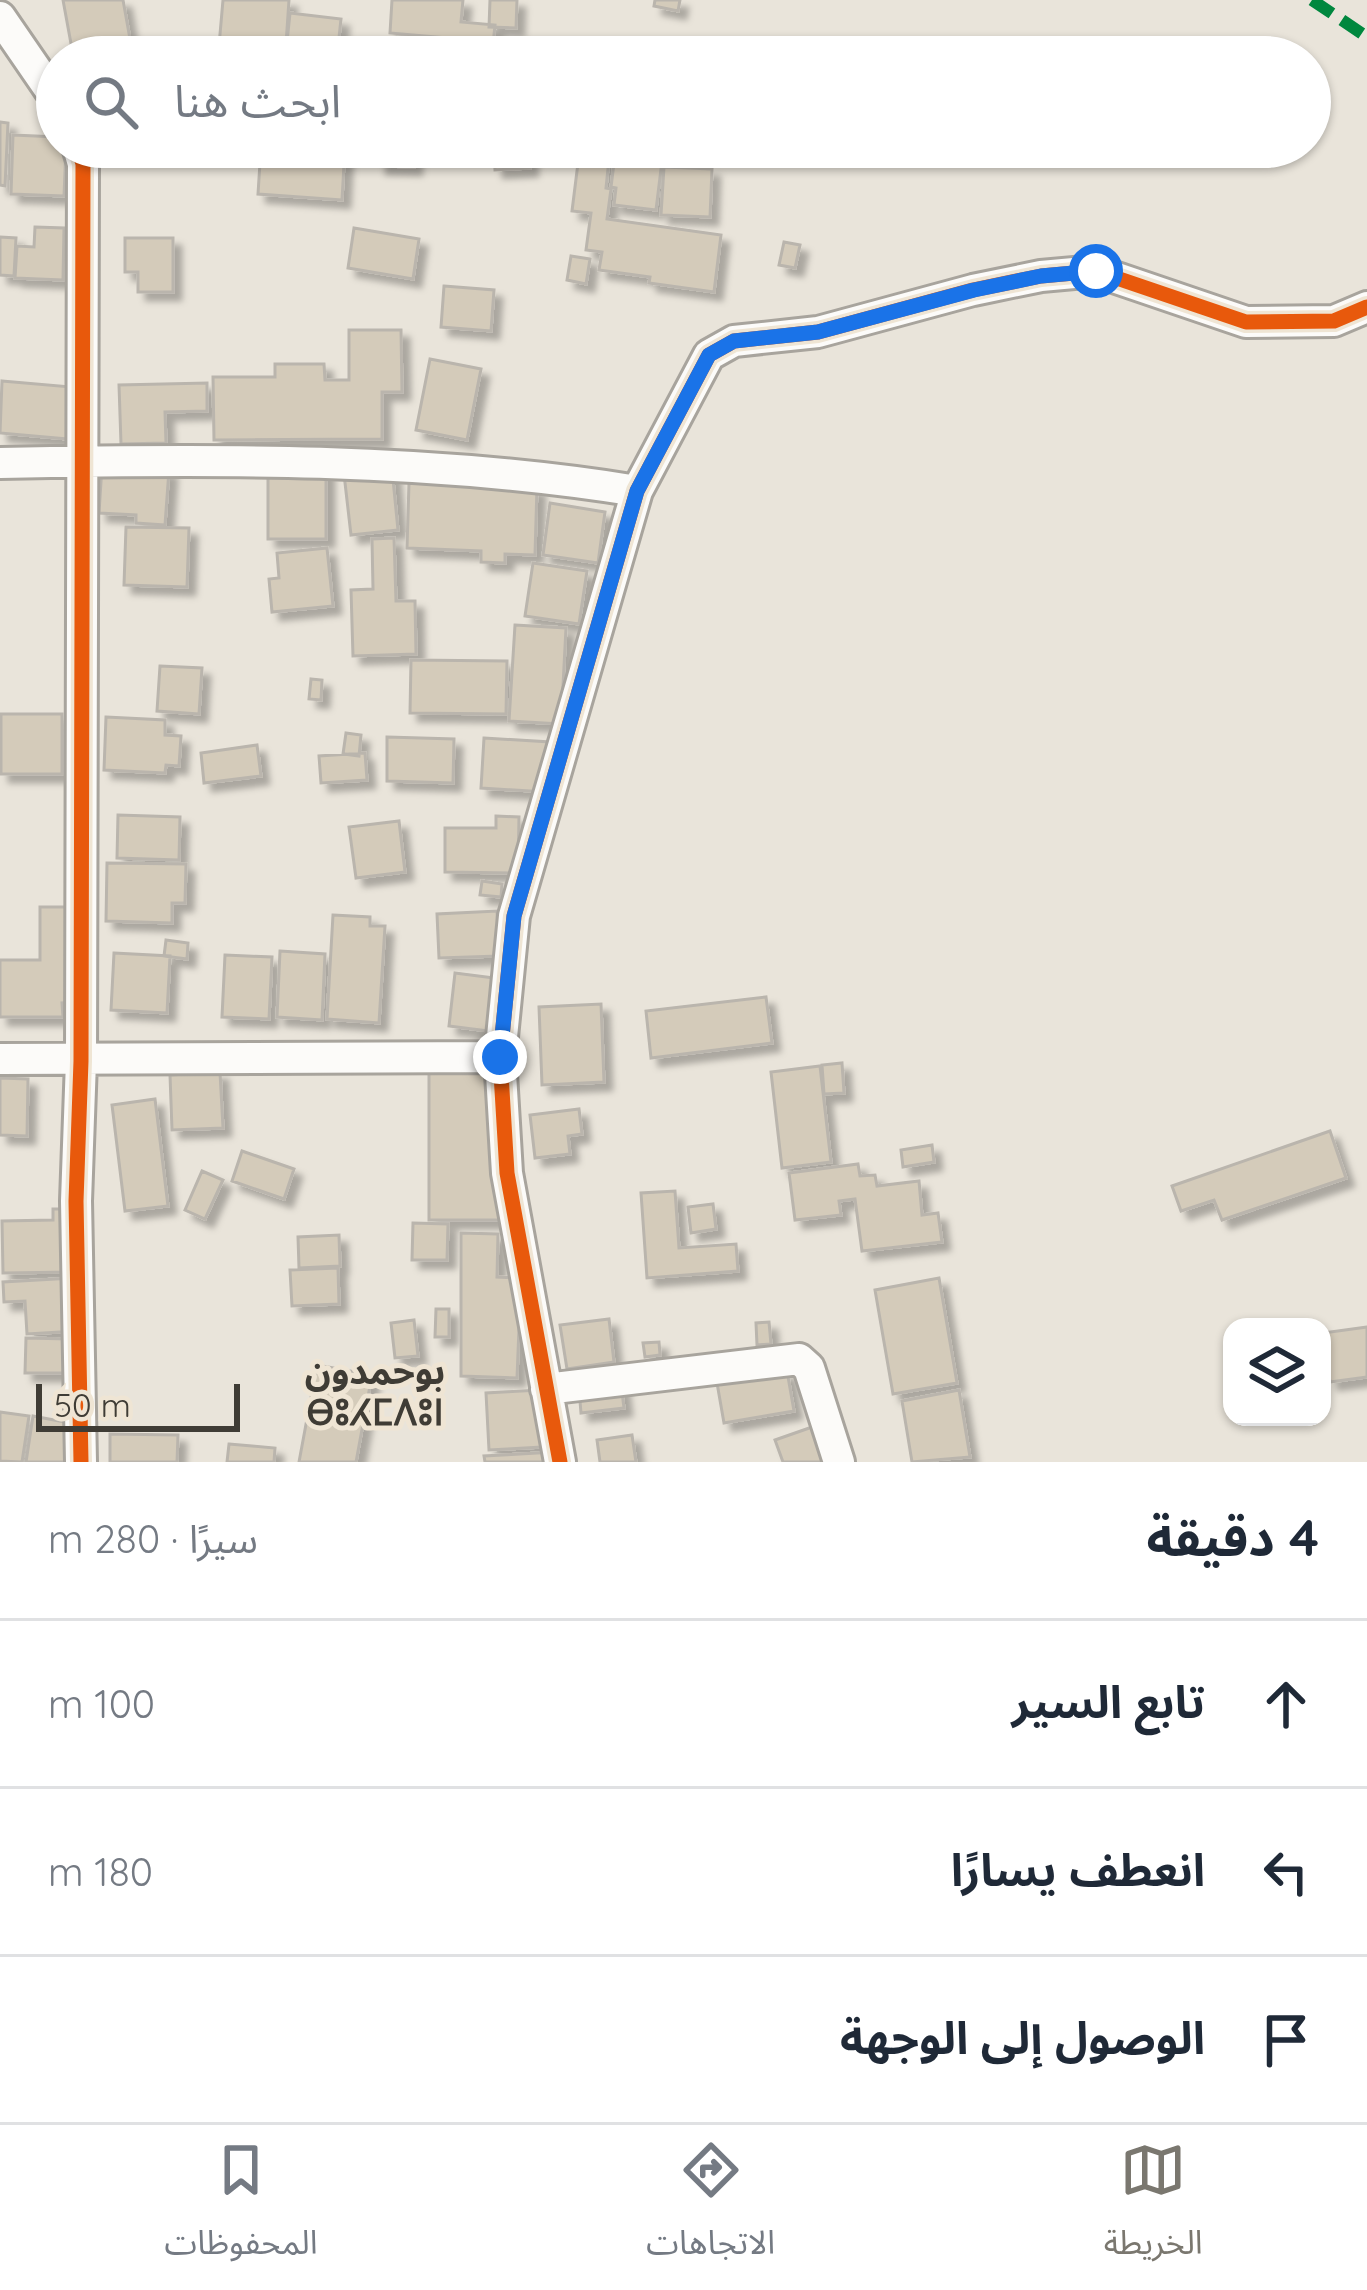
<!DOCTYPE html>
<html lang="ar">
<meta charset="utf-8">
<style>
:root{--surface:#fff;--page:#f6f6f7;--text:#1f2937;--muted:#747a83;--line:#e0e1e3;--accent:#7a776f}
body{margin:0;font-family:Quicksand,"Noto Sans Arabic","Noto Sans Tifinagh",sans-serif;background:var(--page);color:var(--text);direction:rtl}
.controls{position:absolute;right:36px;bottom:36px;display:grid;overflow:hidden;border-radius:24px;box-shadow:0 3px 9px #0004}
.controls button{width:108px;height:108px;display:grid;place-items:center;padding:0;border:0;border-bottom:3px solid var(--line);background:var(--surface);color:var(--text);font:60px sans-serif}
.scale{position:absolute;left:36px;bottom:30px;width:204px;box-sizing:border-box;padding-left:12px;border:6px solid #3f3c35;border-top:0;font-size:33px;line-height:42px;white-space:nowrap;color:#3f3c35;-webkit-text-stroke:9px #efe5d4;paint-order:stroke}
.stop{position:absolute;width:36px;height:36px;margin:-27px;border:9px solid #1a73e8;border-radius:50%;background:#fff}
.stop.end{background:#1a73e8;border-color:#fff;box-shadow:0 3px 12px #0008}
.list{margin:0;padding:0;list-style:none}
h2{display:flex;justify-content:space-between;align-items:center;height:156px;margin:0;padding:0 48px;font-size:51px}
h2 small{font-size:39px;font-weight:400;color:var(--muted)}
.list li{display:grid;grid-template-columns:78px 1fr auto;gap:36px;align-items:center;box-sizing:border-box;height:168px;padding:0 48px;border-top:3px solid var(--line)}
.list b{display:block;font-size:45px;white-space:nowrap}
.list em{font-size:39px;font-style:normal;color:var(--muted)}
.icon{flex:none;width:66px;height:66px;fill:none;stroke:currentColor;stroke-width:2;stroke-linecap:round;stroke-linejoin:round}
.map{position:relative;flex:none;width:1367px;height:1462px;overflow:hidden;direction:ltr}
.search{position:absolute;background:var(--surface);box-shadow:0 3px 9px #0004;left:36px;right:36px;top:36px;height:132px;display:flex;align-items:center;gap:30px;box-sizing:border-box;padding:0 42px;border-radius:66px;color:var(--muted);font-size:45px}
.sheet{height:660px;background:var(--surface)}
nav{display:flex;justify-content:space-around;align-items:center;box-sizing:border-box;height:168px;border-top:3px solid var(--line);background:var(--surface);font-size:33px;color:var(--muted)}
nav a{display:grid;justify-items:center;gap:6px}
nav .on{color:var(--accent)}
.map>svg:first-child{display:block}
</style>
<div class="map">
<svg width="1367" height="1462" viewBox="0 0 1367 1462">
<defs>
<filter id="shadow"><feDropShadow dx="8" dy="8" stdDeviation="3" flood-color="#0004"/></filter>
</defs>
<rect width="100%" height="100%" fill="#e9e4da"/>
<!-- building -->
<path fill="#d4cbba" stroke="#bab5ad" stroke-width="3" filter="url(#shadow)" d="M63,0H123L130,39L72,49Z
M223,0H289L286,44L254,41L252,57H218Z
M392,0H463L461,22L495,25L493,45L471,44L470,54L448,51L449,38L390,33Z
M490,0H517L516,28L489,27Z
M655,0H680L678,11L654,6Z
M290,13L341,19L338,47L287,42Z
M643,44L697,47V57H642Z
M0,122L8,123L5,186L0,185Z
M13,135L57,137V147H66L64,196L11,194Z
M261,147H345L342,200L258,194Z
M529,147L530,168L495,170L494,149Z
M379,148L414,149V167L378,166Z
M579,155L609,159L606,188L611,189L607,219L721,235L714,292L649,283L650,277L599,270L602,252L586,250L591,213L572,211Z
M615,155L662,161L656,210L614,205L616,188L611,187Z
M664,167L712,169L710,217L661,215Z
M35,227L64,228L63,280L15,278L17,246L34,247Z
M354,228L419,239L413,279L348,268Z
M0,237L16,238L14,276L0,275Z
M125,238H173V292H138V272H125Z
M784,242L800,245L795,268L779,265Z
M571,256L590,259L586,284L567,280Z
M444,286L494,290L491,331L441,327Z
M349,330H401L402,392H382V439L214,440L213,377H275V364H324L325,380H349Z
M430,359L481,369L467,440L416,430Z
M2,381L83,388L79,440L0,433Z
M207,383V411L165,412L166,443L121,444L119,385Z
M102,466L169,470L165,525L136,523V515L99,513Z
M326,467V539H268V468Z
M392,469L398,530L351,535L344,474Z
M409,483L537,487L535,555L505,554V563L481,562V551L407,548Z
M550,503L605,512L598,563L543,555Z
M126,527L189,528L187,587L124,585Z
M394,538L396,601H415L416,654L353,656L351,590L373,589L372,539Z
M327,548L333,606L272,612L269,579L279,578L277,553Z
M533,563L587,571L579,624L525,616Z
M515,625L566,628L561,724L509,721Z
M411,660L507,661L506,714L410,713Z
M160,666L202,668L199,714L157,711Z
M311,679L322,680L321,700L309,699Z
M1,714H62V774H1Z
M106,717L165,720V735L181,736L179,766L166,765L165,773L104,770Z
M346,733L361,735L359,756L343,754Z
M387,737L454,739L453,783L387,781Z
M484,738L550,742L546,792L481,788Z
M257,745L261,776L204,783L201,753Z
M365,753L367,780L321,783L319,756Z
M118,815L180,817L179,860L117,858Z
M496,816L519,817L518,873L445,872V828H496Z
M399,821L405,872L356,878L349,827Z
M107,863L186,864L185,903H172V923L106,921Z
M482,881L502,884L501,897L480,895Z
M40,907H71L79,1002L62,1003L63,1017H0V960H40Z
M497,911L499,956L439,958L437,914Z
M333,915L370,917V926H385L379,1023L327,1019Z
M166,940L188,943L187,959L164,956Z
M280,951L325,954L322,1020L277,1017Z
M114,953L170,956L167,1013L111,1010Z
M225,955L272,957L269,1019L222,1017Z
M455,973L502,979L496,1032L449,1026Z
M766,997L772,1043L651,1058L646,1011Z
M601,1004L604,1082L542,1085L539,1007Z
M842,1063L844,1093L824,1094L822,1065Z
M820,1066L831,1162L782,1168L771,1072Z
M429,1069L492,1070L500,1220H429Z
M220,1072L223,1128L172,1130L170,1075Z
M0,1078L28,1079L27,1136L0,1135Z
M155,1099L168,1206L125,1211L112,1105Z
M579,1109L582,1134L568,1136L570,1154L535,1158L530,1115Z
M1330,1131L1346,1178L1222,1220L1214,1200L1181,1211L1172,1186Z
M932,1145L934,1162L903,1167L901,1150Z
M242,1151L294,1169L284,1199L232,1181Z
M858,1164L860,1176L875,1175L877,1186L919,1181L922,1215L938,1213L942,1242L862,1251L855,1199L839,1201L841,1215L795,1220L789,1173Z
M202,1171L223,1180L205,1219L185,1210Z
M675,1191L679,1248L736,1244L738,1271L647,1278L641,1193Z
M713,1204L716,1229L691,1233L688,1207Z
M53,1209H73L74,1272L3,1273L2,1221L53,1220Z
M413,1223L448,1224L447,1260H412Z
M461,1233L498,1234L497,1277L521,1278L517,1378L461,1376Z
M339,1235L340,1266L299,1268L298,1237Z
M338,1268L339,1304L292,1306L290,1270Z
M73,1278L77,1331L27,1334L25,1301L4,1302L3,1282Z
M939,1278L957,1383L893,1394L875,1290Z
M436,1309H449V1337H435Z
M609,1319L614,1362L567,1369L560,1325Z
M414,1320L418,1356L395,1358L391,1323Z
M769,1322L771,1344L757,1345L756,1323Z
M1367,1327V1377L1330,1382L1323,1333Z
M26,1338L69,1339L68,1373H25Z
M659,1342L660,1355L645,1357L643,1343Z
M317,1365L372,1375L356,1462H299Z
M787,1371L794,1411L724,1423L717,1383Z
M621,1384L624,1408L581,1413L579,1389Z
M539,1390L542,1447L489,1450L486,1393Z
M959,1390L970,1457L912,1462L902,1401Z
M0,1412L29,1416L22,1462L0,1461Z
M33,1416L70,1423L76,1462H26Z
M815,1426L827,1462H783L775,1440Z
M110,1434L178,1435L177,1462H110Z
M632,1435L636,1462H600L597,1440Z
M229,1444L275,1448L274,1462H227Z
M554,1452V1462H485L484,1456Z"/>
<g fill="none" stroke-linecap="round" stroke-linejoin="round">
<!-- minor casing -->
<g stroke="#a8a49d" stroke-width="36">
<path id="minor" d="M0,17L57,100
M78,147L83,164L81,1061L76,1201L81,1462
M0,463C212,459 428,457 637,491
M0,1059L500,1057
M546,1389L799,1359L809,1368L839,1462
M560,1462L507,1173L500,1057L514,916L637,491L709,355L734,341L818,332L973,290L1041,276L1096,271L1246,322L1334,321L1367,307"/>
</g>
<!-- minor -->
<use href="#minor" stroke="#fcfbf9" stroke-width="30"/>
<!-- quiet -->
<path stroke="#00873e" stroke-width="12" stroke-dasharray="24 12" stroke-linecap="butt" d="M1312,0L1367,37"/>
<!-- cycleway casing -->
<g stroke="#efe5d4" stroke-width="22">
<path id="cycleway" d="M78,147L83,164L81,1061L76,1201L81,1462
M560,1462L507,1173L500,1057L514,916L637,491L709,355L734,341L818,332L973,290L1041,276L1096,271L1246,322L1334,321L1367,307"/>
</g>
<!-- cycleway -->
<use href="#cycleway" stroke="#e8590c" stroke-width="15"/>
</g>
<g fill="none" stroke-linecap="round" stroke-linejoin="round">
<!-- route -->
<path stroke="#1a73e8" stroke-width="15" d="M500,1057L514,916L637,491L709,355L734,341L818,332L974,290L1041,276L1096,271"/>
</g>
<g text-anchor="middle" stroke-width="10" stroke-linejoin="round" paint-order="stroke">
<!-- quarter labels -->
<g font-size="36" font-weight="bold" fill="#3f3c35" stroke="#efe5d4">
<text x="375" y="1384">بوحمدون<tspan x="375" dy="41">ⴱⵓⵃⵎⴷⵓⵏ</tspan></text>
</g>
</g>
</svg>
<div class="controls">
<button><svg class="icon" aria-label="layers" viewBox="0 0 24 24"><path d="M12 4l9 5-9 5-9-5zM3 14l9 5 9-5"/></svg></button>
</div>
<div class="scale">50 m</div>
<div class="stop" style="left:1096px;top:271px"></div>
<div class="stop end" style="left:500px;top:1057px"></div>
<div class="search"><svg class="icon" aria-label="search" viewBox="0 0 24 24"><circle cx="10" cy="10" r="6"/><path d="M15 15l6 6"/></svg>ابحث هنا</div>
</div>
<section class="sheet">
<h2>4 دقيقة<small>سيرًا · 280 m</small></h2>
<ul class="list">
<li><svg class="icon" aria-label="ahead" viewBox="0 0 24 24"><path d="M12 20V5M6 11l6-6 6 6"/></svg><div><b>تابع السير</b></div><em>100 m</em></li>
<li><svg class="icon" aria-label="left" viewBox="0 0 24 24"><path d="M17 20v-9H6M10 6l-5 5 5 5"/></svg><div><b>انعطف يسارًا</b></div><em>180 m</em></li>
<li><svg class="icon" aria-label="arrive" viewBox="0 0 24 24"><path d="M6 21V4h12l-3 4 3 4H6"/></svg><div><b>الوصول إلى الوجهة</b></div></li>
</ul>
</section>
<nav>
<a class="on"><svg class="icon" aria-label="map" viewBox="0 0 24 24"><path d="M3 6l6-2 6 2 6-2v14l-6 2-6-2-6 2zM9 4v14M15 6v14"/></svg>الخريطة</a>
<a><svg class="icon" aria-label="directions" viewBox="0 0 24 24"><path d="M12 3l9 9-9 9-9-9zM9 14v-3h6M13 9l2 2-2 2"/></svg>الاتجاهات</a>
<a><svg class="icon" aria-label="saved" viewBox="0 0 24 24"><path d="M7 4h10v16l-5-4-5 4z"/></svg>المحفوظات</a>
</nav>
